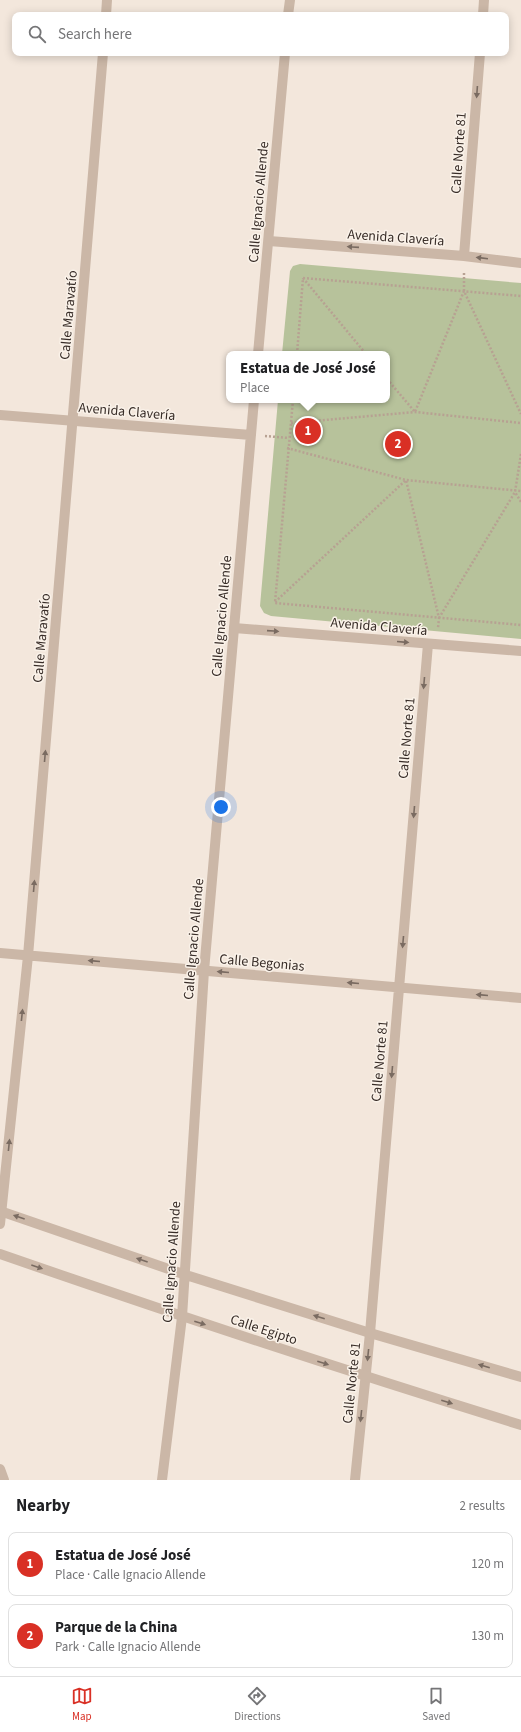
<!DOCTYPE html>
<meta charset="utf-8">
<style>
:root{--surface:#fff;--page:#f6f6f6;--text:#202124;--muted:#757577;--line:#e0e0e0;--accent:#d93025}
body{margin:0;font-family:"Source Sans 3",sans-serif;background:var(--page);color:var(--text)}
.you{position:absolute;left:221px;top:807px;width:14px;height:14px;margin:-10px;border:3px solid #fff;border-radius:50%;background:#1a73e8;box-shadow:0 0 0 6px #1a73e833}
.badge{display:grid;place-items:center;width:26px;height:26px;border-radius:50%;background:var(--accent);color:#fff;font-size:13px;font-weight:700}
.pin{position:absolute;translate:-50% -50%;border:2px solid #fff;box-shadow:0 1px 4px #0006}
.popup{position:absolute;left:226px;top:351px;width:164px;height:52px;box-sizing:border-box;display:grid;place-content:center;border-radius:8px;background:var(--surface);filter:drop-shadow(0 1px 3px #0005);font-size:13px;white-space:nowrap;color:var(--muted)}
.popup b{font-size:15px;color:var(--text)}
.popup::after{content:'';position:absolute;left:50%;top:100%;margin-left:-8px;border:8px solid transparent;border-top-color:var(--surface)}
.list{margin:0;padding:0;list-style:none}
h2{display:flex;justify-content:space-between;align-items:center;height:52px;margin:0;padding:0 16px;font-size:17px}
h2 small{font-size:13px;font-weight:400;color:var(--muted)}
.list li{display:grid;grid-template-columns:26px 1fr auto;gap:12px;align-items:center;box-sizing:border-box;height:64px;margin:0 8px 8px;padding:0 8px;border:1px solid var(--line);border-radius:8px}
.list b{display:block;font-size:15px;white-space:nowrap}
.list p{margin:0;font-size:13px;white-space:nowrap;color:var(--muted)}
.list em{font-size:13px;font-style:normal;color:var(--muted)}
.icon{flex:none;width:22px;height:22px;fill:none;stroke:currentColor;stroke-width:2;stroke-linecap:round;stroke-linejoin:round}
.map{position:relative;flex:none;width:521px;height:1480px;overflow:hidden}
.search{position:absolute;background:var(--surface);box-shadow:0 2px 10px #0003;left:12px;right:12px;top:12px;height:44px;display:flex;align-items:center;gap:10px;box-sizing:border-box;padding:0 14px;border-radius:8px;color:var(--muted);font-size:15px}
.sheet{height:196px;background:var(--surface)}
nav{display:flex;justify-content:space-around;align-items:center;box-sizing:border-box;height:56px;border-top:1px solid var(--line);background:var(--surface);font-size:11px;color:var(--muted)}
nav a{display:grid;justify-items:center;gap:2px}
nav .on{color:var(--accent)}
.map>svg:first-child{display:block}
</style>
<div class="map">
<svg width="521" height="1480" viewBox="0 0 521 1480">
<rect width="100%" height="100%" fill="#f3e7dc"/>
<!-- green -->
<path fill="#b7c29b" d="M300,264L521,283V639L271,616L264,613L260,606L278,400H387V354H282L290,271L293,266Z"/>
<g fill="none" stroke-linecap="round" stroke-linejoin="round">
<!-- path -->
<path stroke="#b7a192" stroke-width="2.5" stroke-dasharray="2 2" stroke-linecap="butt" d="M303,278L521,296
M303,278L366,354
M464,291V272
M297,354L303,278
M387,379L415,412L464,291L521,414
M293,400L275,603L521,625
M291,423L415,412L521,423
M265,436L289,438
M287,448L406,480L521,491
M521,454L515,492L521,502
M275,602L406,480L439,618L438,628
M439,618L515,492"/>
<!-- minor -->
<path stroke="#cbb7a7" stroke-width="10" d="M106,15L107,0
M483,15L484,0
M269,241L464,256L521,263
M464,256L480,53
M234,628L521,651
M0,953L521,998
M0,1224L28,956L103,53
M0,1469L4,1480
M162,1480L182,1317
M355,1480L370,1333L428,644"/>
<!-- tertiary -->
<path stroke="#cbb7a7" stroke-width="10" d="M288,15L290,0
M258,354L285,53
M0,415L251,435
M0,1211L186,1275L370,1333L521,1377
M0,1254C173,1314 346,1371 521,1425
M182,1317L204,971L254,400"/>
</g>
<!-- one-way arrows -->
<defs><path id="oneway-solid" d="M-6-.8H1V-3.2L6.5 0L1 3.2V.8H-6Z"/></defs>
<g fill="#7a6b61">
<use href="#oneway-solid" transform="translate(477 92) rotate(94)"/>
<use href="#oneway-solid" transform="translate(353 247) rotate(-176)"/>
<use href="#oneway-solid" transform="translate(482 258) rotate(-173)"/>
<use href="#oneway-solid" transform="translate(273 631) rotate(4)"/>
<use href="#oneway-solid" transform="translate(403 642) rotate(5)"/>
<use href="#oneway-solid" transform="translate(424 683) rotate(95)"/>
<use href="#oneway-solid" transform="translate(45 756) rotate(-85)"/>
<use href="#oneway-solid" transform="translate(414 812) rotate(95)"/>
<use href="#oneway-solid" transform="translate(34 886) rotate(-85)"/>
<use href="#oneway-solid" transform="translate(403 942) rotate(95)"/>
<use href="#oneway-solid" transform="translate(94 961) rotate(-175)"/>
<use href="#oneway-solid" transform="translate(223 972) rotate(-175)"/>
<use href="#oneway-solid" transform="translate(353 983) rotate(-175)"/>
<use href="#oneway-solid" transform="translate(482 995) rotate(-175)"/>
<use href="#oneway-solid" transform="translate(22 1015) rotate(-84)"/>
<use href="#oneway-solid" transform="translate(392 1072) rotate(95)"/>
<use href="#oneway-solid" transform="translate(9 1145) rotate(-84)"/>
<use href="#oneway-solid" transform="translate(19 1217) rotate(-161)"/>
<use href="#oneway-solid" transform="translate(142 1260) rotate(-161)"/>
<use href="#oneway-solid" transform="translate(37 1267) rotate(19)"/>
<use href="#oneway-solid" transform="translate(319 1317) rotate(-163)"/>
<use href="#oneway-solid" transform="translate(200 1323) rotate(18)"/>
<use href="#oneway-solid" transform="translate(368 1355) rotate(96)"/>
<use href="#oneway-solid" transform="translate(323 1363) rotate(18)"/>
<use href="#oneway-solid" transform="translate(484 1366) rotate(-164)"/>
<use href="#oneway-solid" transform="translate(447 1402) rotate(17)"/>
<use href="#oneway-solid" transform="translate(361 1416) rotate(96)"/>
</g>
<g text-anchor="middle" stroke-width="3" stroke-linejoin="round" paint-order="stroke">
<!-- street labels -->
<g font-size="14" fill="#382d28" stroke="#faf2e9">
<text transform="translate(458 153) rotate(-86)" y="5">Calle Norte 81</text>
<text transform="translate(258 202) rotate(-85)" y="5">Calle Ignacio Allende</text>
<text transform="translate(396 237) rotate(4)" y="5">Avenida Clavería</text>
<text transform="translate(68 315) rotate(-85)" y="5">Calle Maravatío</text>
<text transform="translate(127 411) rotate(5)" y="5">Avenida Clavería</text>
<text transform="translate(221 616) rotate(-85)" y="5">Calle Ignacio Allende</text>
<text transform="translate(379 626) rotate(5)" y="5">Avenida Clavería</text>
<text transform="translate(41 638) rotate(-85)" y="5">Calle Maravatío</text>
<text transform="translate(406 738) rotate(-85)" y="5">Calle Norte 81</text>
<text transform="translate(193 939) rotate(-85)" y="5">Calle Ignacio Allende</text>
<text transform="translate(262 962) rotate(5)" y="5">Calle Begonias</text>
<text transform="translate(379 1061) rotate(-85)" y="5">Calle Norte 81</text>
<text transform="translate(171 1262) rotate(-86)" y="5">Calle Ignacio Allende</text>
<text transform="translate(264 1329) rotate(18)" y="5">Calle Egipto</text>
<text transform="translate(351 1383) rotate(-84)" y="5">Calle Norte 81</text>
</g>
</g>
</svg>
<div class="you"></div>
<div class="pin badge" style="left:308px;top:431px">1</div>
<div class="popup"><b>Estatua de José José</b>Place</div>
<div class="pin badge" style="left:398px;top:444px">2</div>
<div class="search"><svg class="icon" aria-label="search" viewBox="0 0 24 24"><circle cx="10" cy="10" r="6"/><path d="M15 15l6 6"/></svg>Search here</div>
</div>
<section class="sheet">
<h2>Nearby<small>2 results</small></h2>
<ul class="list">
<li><span class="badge">1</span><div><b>Estatua de José José</b><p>Place · Calle Ignacio Allende</p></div><em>120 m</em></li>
<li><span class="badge">2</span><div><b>Parque de la China</b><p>Park · Calle Ignacio Allende</p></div><em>130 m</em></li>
</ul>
</section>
<nav>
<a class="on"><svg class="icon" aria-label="map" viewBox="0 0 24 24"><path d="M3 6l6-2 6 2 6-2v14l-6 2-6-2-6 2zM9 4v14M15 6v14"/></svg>Map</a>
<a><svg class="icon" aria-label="directions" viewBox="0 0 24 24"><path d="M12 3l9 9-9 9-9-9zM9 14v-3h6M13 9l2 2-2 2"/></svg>Directions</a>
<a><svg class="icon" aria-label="saved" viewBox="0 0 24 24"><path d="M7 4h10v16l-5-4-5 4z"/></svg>Saved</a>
</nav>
